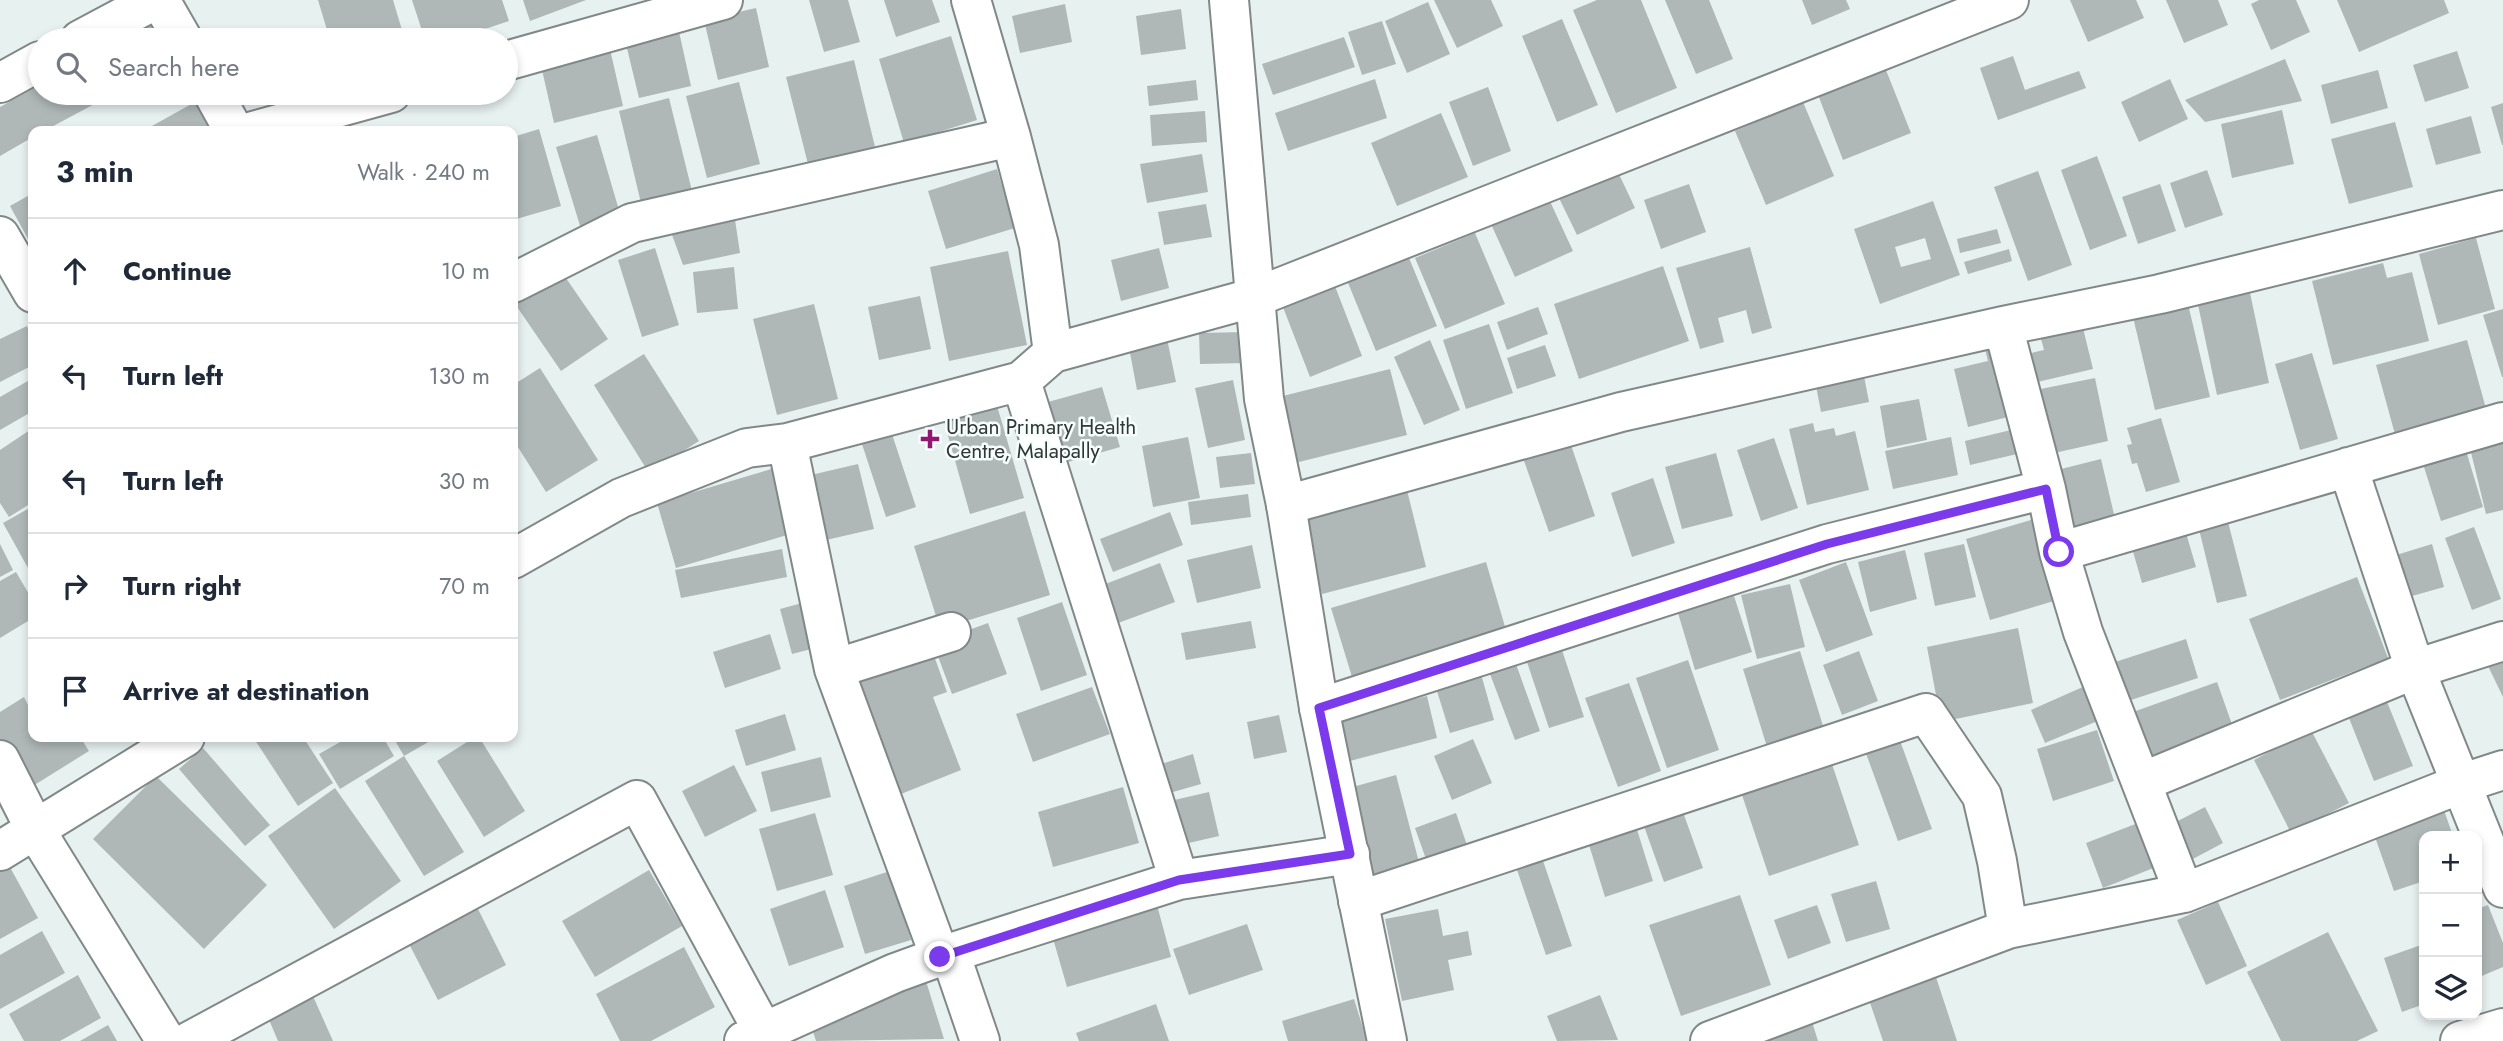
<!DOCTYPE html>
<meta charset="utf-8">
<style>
:root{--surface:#fff;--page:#f2f2f3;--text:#1f2937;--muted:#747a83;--line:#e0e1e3}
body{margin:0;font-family:Jost,sans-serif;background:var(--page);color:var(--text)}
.controls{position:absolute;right:21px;bottom:21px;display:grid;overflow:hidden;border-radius:14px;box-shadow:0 4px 10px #0003}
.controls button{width:63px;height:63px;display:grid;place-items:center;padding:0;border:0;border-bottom:2px solid var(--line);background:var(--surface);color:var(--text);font:35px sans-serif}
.stop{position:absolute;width:21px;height:21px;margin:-16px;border:5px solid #7c3aed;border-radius:50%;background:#fff}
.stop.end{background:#7c3aed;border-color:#fff;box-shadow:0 2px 7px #0008}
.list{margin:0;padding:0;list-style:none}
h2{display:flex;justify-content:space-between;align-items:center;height:91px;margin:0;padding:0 28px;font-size:30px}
h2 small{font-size:23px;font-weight:400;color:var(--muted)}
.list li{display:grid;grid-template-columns:46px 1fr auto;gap:21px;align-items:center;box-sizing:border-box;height:105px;padding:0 28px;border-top:2px solid var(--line)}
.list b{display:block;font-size:26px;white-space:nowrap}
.list em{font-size:23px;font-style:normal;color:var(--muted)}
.icon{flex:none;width:38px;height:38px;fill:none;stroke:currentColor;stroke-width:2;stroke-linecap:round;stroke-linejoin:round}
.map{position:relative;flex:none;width:2503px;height:1041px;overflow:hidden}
.search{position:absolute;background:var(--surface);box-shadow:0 4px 10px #0003;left:28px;top:28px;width:490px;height:77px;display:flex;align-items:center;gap:18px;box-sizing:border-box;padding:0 24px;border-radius:38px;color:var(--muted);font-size:26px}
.panel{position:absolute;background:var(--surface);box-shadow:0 4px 10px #0003;left:28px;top:126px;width:490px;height:616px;border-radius:14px}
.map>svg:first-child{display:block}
</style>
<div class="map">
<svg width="2503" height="1041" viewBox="0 0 2503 1041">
<rect width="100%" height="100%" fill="#e7f1f0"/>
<!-- building -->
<path fill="#afb8b7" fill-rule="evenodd" d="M318,0H393L405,40H330Z
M412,0H502L509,21L452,40H425Z
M523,0H586L530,21Z
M809,0H848L860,42L824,52Z
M884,0H932L940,22L896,37Z
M1434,0H1491L1503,26L1457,48Z
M1597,0H1641L1677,88L1616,113L1573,10Z
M1665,0H1709L1733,59L1696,74Z
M1802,0H1846L1850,9L1812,25Z
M2070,0H2136L2144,18L2088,42Z
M2166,0H2218L2228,25L2184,43Z
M2259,0H2296L2310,32L2271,50L2251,4Z
M2337,0H2444L2449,13L2359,52Z
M1428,2L1450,54L1407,73L1385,21Z
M1065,4L1072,42L1020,53L1012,16Z
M756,8L769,67L718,80L704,20Z
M1181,9L1186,49L1141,55L1136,16Z
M1562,19L1598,105L1557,122L1522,36Z
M1382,21L1396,64L1362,75L1348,32Z
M154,22L163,40H121Z
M678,27L691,86L639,98L625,40Z
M951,36L977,120L904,143L879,59Z
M1344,37L1355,67L1273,95L1262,64Z
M609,45L623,106L554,123L540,61Z
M2457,51L2469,88L2425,102L2413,65Z
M2013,56L2025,90L2079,71L2086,88L1998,120L1980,68Z
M2285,59L2302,101L2205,122L2185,100Z
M854,60L875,147L808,164L786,77Z
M1882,60L1911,133L1843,160L1815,87Z
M2378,70L2388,108L2331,124L2321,85Z
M1375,79L1387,118L1288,151L1275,113Z
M2170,79L2188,119L2139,142L2121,102Z
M1196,80L1198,100L1149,106L1147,86Z
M739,82L760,164L707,178L686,96Z
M40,85V93H115L44,131H33V137L0,156V107Z
M1488,87L1511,151L1473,166L1449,102Z
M669,98L692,191L641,203L619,111Z
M195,102L211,131H143Z
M1803,102L1834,176L1766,205L1735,131Z
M2503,103V145H2502L2491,107Z
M2282,110L2294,164L2232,178L2221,124Z
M1205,111L1207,142L1152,146L1150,115Z
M1441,113L1468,177L1397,206L1371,143Z
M2471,116L2481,153L2436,165L2426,129Z
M2395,122L2413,187L2349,204L2331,139Z
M539,129L561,206L513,220V137Z
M597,135L621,217L581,229L556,147Z
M1202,154L1208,192L1147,203L1140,164Z
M2097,156L2127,236L2090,250L2061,170Z
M1616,168L1635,208L1577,235L1558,196Z
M997,169L1015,228L946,249L928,191Z
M2207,170L2223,215L2185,228L2170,183Z
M2038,171L2072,265L2028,281L1994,187Z
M1689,184L1706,232L1661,249L1644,200Z
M2160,184L2176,231L2138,244L2122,197Z
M33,193V236L28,239L10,206Z
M1548,197L1573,251L1515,277L1491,224Z
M1933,201L1960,275L1880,304L1854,229ZM1925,238L1931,259L1901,267L1895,247Z
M1206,204L1212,237L1164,245L1158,212Z
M734,213L740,253L683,265L671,232Z
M1997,229L2001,243L1960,253L1957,239Z
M1475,233L1505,304L1445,329L1415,258Z
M2476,238L2495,309L2438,325L2419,254Z
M1750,247L1772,328L1752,334L1746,310L1718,318L1724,342L1700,349L1676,268Z
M655,248L679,325L642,337L618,260Z
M1159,248L1169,288L1121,301L1111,260Z
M2009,249L2012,261L1968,274L1964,262Z
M1008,251L1027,345L949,361L930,267Z
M1407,253L1437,326L1376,351L1346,278Z
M2383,263L2387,278L2412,272L2429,341L2333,365L2312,281Z
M1663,266L1689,341L1579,379L1554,304Z
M734,267L738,309L697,313L693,272Z
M559,268L608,339L561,371L513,301Z
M1333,281L1362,356L1310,377L1281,302Z
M2249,288L2269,383L2217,395L2197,300Z
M920,296L931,349L879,360L868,307Z
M814,304L838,399L777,415L753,319Z
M2188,304L2210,397L2155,410L2133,317Z
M1538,307L1548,334L1507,350L1497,322Z
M2503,309V377H2502L2483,315Z
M1489,324L1513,393L1466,409L1443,340Z
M2082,324L2093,369L2029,384L2023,355L2044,350L2040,335Z
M27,326L33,339V365L0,382V339Z
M1247,332V363L1200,364L1199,333Z
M1166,334L1176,382L1137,390L1128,342Z
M1430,340L1460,410L1424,425L1394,357Z
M2003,340L2020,414L1968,427L1954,369L1988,361L1984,345Z
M2467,340L2490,423L2399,449L2376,365Z
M1545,345L1556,376L1517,389L1507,358Z
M2312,353L2338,439L2300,450L2275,364Z
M644,354L699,441L649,473L594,385Z
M540,368L598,460L546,492L513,439V385Z
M1390,369L1407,435L1295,463L1279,397Z
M1863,371L1869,402L1821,412L1815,381Z
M33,378V411L0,430V397Z
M2095,378L2108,441L2045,455L2031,391Z
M1233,380L1245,440L1208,448L1195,388Z
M1102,387L1120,447L1065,463L1048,402Z
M993,392L1024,498L970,514L940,407Z
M1919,399L1927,440L1887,448L1880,406Z
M2161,418L2180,482L2146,492L2137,463L2132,464L2127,445L2132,444L2127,428Z
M888,422L916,507L886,517L858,432Z
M1813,423L1815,432L1834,428L1836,436L1855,431L1869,490L1807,505L1789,429Z
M2503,427V510L2486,514L2467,436Z
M33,428V502L9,517L0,503V450Z
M2011,430L2017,454L1970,465L1965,441Z
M2461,434L2483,507L2441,521L2418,448Z
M1188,437L1200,498L1153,507L1142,446Z
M1951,437L1958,475L1893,489L1885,451Z
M1774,438L1798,508L1761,521L1737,450Z
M1570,442L1595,516L1549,532L1523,458Z
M1251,453L1255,484L1220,488L1216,457Z
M1716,453L1733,516L1682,529L1665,467Z
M2101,459L2117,527L2074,538L2057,470Z
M858,464L874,529L813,543L798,478Z
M778,467L797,532L676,568L657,503Z
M1653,478L1675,543L1632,557L1611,493Z
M1407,490L1426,567L1322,594L1302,519Z
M1248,494L1251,517L1191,525L1188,502Z
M33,506V565L28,568L3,523Z
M1025,511L1050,595L940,629L914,546Z
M1170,512L1183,545L1113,572L1100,539Z
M2227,518L2247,596L2217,603L2198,525Z
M2031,520L2054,601L1990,620L1966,539Z
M2474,527L2501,599L2472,610L2445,538Z
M2186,533L2196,567L2142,583L2132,548Z
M0,544L13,570L0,577Z
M1964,544L1976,597L1935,606L1924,553Z
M2432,544L2444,587L2405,598L2393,556Z
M1252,545L1261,588L1197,603L1187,560Z
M782,549L787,577L681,598L675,570Z
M1905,550L1917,599L1870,612L1858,562Z
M1486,562L1506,630L1352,677L1331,608Z
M1846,562L1873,635L1826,652L1799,580Z
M1160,563L1175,602L1110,626L1095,588Z
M16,572L33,601V618L0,638V581Z
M2357,577L2388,658L2280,700L2249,619Z
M1790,584L1805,647L1757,659L1741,595Z
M1734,596L1752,652L1695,670L1678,613Z
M1062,602L1087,675L1041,691L1017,618Z
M802,603L815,648L792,654L780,609Z
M1251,621L1256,648L1186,660L1181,633Z
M988,623L1007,674L952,694L933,643Z
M2018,628L2033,703L1941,722L1927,647Z
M770,634L781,669L725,688L713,652Z
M2186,639L2198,678L2125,702L2112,663Z
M932,650L947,692L933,697L961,770L901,794L843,684Z
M1562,650L1584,717L1549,728L1527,662Z
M1800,651L1828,742L1771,760L1743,669Z
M1859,651L1878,701L1842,715L1823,665Z
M2503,659V697L2488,666Z
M1688,660L1719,750L1667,768L1636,678Z
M1516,664L1540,731L1515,740L1490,674Z
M1481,674L1494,720L1450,733L1436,688Z
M2217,682L2234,730L2150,760L2133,712Z
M1629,683L1661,771L1618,787L1585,698Z
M2085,686L2100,720L2045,743L2031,710Z
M1092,687L1110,734L1033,762L1016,714Z
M2381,687L2413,766L2374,781L2343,703Z
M1427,696L1437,738L1346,762L1335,719Z
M24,697L28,705L33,702V737H80L89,751L28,789L0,744V712Z
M785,714L796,750L746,766L735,730Z
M1279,715L1287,752L1254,759L1247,722Z
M2097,730L2114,781L2053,801L2037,749Z
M2311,730L2349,803L2291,833L2254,760Z
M1898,735L1932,829L1898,841L1864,748Z
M253,737H303L333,783L298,806Z
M349,737H383L394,756L340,789L319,754Z
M393,737H437L404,756Z
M475,737H479L525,811L484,837L437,761Z
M1473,739L1492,783L1452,800L1434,756Z
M203,748L270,825L245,846L179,769Z
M1193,754L1201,784L1166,794L1158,765Z
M404,756L464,852L424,876L365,781Z
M821,757L831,797L771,812L761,772Z
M1830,758L1859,845L1769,876L1740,789Z
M734,765L757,811L705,837L682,791Z
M1396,775L1420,866L1374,878L1349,788Z
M156,776L267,885L204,949L93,839Z
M1123,787L1139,843L1053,867L1038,812Z
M335,788L401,881L334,929L268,836Z
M1209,792L1219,836L1180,845L1170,801Z
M2439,796L2453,836H2424V881L2394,891L2369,820Z
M1679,801L1703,868L1664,882L1640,815Z
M2205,807L2223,843L2189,861L2170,825Z
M815,813L833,875L777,891L759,829Z
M1456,813L1468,848L1427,862L1415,828Z
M1634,820L1653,881L1605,897L1586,835Z
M2138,823L2156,867L2103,888L2086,843Z
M1540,852L1572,946L1546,955L1514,861Z
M6,860L38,918L0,939V864Z
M649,870L682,926L595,977L562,921Z
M890,871L911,940L865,954L844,886Z
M1876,881L1890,929L1846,942L1831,894Z
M825,890L844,947L789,966L770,909Z
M1740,895L1771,985L1681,1016L1649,925Z
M2218,902L2247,966L2206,985L2177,920Z
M475,903L506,965L438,1000L406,938Z
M1157,905L1171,957L1067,987L1052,935Z
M1817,905L1831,943L1788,959L1774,920Z
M2488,905L2503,943V967L2477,978V909Z
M1438,909L1443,936L1468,931L1472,955L1448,960L1454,990L1402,1001L1385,919Z
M1247,924L1263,970L1189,995L1173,949Z
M42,931L65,973L0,1009V955Z
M2328,932L2378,1031L2357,1041H2281L2247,972Z
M2424,944V1004L2402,1012L2384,958Z
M684,947L715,1007L651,1041H620L596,994Z
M1932,965L1957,1041H1883L1865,988Z
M78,975L101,1018L60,1041H24L9,1014Z
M925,978L944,1039L816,1041L808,1016Z
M312,994L333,1041H278L267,1015Z
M1600,995L1618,1040L1557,1041L1547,1016Z
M1354,999L1367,1041H1288L1282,1021Z
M1156,1004L1169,1041H1079L1076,1033Z
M1809,1012L1818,1041H1760Z
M108,1025L117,1041H80Z"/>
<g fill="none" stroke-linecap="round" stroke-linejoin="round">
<!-- street casing -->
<g stroke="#818988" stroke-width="42">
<path id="street" d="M160,0L183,40
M971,0L1011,137L1039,245L1053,353L1256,297L2009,0
M80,40L155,0
M506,61L723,0
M0,83L40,61
M213,93L234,131
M253,131L391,93
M0,236L33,293
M513,283L632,223L1011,137
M2003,326L2046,489
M1021,381L1179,880
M787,443L834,669L940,957
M2348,467L2415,669L2503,888
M1286,505L1621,412L2003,326L2160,294L2503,210
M513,559L621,498L747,448L787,443L1021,381L1053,353
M834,669L951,632
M1319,708L1827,544L2046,489L2059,552L2503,422
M0,760L36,831L166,1041
M2142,782L2415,669L2503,641
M0,851L185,737
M2184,893L2463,783L2503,770
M1358,901L1926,713L1982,796L1997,861L2008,929
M950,953L980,1041
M190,1041L637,800L763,1031
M744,1041L895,973L950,953L1179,880L1350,854
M1710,1041L2008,929L2184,893L2083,632L2059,552
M2460,1041L2503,1028"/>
</g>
<!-- secondary casing -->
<g stroke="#818988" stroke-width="42">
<path id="secondary" d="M1229,0L1264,399L1286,505L1319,708L1387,1041"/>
</g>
<!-- street -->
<use href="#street" stroke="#fff" stroke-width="38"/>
<!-- secondary -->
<use href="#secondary" stroke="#fff" stroke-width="38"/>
</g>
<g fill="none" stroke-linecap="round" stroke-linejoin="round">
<!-- route -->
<path stroke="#7c3aed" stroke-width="9" d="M940,957L1179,880L1350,854L1319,708L1827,544L2046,489L2059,552"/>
</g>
<!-- markers -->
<path fill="#931772" stroke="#f5fefd" stroke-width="2.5" d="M926.5 428.5h7v7h7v7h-7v7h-7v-7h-7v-7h7z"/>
<g text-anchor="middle" stroke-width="5" stroke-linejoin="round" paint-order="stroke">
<!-- poi labels -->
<g font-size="21" fill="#323635" stroke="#f5fefd" text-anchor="start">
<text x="946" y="434">Urban Primary Health<tspan x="946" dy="24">Centre, Malapally</tspan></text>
</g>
</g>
</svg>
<div class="controls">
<button>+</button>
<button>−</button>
<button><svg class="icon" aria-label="layers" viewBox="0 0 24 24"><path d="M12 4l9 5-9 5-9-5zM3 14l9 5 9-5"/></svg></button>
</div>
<div class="stop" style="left:2059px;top:552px"></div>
<div class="stop end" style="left:940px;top:957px"></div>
<div class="search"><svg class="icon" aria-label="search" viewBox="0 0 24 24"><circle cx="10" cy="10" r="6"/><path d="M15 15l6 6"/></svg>Search here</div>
<section class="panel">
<h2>3 min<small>Walk · 240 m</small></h2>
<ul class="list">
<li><svg class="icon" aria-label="ahead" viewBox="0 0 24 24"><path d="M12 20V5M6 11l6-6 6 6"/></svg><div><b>Continue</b></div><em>10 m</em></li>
<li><svg class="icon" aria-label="left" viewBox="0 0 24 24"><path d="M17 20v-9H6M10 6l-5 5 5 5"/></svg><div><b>Turn left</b></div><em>130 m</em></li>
<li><svg class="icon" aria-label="left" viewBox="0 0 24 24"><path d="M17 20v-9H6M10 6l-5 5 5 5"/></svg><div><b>Turn left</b></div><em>30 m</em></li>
<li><svg class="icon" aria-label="right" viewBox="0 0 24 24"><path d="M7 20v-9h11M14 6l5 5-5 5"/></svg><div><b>Turn right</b></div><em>70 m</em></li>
<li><svg class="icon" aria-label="arrive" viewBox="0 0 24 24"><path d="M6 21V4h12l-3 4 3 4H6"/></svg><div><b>Arrive at destination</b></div></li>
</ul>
</section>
</div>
